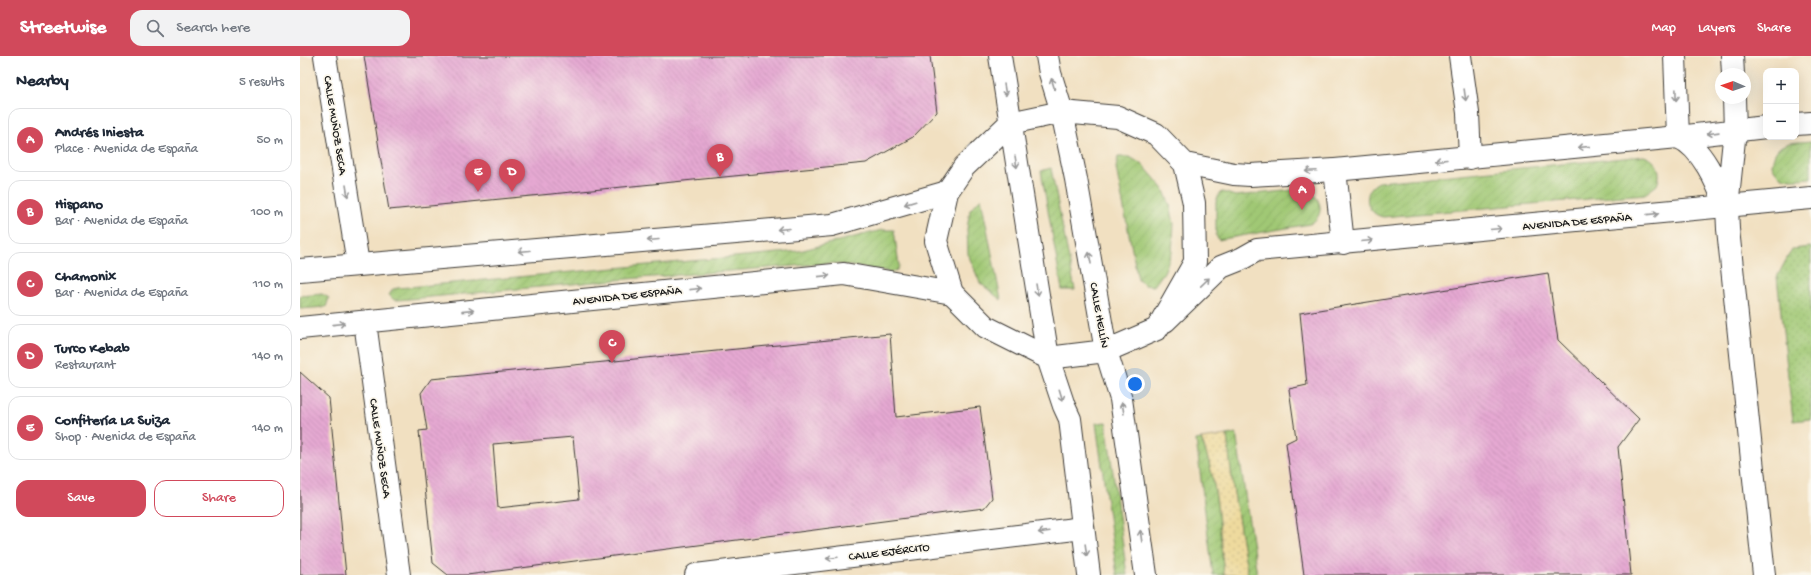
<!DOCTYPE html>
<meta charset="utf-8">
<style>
:root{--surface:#fff;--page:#f2f2f3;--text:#1f2937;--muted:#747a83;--line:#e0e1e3;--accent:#d1495b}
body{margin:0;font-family:"Gochi Hand",sans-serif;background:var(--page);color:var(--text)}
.controls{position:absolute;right:12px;top:12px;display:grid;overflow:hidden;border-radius:8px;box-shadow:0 4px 16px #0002}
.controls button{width:36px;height:36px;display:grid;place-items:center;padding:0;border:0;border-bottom:1px solid var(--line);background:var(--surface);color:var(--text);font:20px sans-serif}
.compass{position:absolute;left:1415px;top:12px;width:36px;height:36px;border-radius:50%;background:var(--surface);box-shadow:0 4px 16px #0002;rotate:272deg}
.you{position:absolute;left:835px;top:328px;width:14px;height:14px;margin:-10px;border:3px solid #fff;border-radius:50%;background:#1a73e8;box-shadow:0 0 0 6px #1a73e833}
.badge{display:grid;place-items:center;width:26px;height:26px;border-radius:50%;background:var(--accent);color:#fff;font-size:13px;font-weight:700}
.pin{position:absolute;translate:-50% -33px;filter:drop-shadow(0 1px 2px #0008)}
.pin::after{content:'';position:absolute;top:21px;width:14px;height:12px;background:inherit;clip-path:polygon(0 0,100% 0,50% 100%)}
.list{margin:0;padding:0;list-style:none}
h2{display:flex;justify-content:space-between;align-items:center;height:52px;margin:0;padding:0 16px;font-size:17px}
h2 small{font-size:13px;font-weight:400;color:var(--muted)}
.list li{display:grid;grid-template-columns:26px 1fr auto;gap:12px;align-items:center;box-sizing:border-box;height:64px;margin:0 8px 8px;padding:0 8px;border:1px solid var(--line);border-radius:12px}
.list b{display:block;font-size:15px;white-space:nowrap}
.list p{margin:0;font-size:13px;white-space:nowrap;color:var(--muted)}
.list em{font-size:13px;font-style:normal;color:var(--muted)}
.actions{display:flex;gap:8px;padding:12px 16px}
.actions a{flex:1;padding:9px 0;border:1px solid var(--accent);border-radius:12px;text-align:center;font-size:14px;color:var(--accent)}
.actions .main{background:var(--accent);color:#fff}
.icon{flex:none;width:22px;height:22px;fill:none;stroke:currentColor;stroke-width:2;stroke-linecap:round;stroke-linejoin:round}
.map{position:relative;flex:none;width:1511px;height:519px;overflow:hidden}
header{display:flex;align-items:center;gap:24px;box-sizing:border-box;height:56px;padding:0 20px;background:var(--accent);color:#fff}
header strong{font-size:19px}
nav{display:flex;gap:22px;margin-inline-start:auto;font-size:14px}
.search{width:280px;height:36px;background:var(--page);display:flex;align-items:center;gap:10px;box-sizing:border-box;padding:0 14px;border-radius:12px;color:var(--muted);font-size:15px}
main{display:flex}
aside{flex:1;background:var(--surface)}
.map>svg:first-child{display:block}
</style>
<header>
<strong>Streetwise</strong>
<div class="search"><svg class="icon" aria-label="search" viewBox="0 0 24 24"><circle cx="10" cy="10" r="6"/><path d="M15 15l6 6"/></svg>Search here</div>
<nav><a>Map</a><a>Layers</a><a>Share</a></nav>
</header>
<main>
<aside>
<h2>Nearby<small>5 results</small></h2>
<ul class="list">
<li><span class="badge">A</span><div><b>Andrés Iniesta</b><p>Place · Avenida de España</p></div><em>50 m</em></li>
<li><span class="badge">B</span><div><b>Hispano</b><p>Bar · Avenida de España</p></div><em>100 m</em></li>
<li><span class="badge">C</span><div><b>Chamonix</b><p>Bar · Avenida de España</p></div><em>110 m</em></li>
<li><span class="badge">D</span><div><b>Turco Kebab</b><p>Restaurant</p></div><em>140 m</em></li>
<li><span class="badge">E</span><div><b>Confitería La Suiza</b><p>Shop · Avenida de España</p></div><em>140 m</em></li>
</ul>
<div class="actions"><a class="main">Save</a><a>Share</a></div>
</aside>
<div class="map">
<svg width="1511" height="519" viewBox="0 0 1511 519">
<defs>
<pattern id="sand-dots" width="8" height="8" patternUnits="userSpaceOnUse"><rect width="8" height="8" fill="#eeda9e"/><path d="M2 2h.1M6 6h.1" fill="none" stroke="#ccba88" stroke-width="1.8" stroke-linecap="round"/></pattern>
<pattern id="park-dots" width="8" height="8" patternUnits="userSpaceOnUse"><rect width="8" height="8" fill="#a0c874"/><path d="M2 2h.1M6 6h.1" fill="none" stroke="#89ab64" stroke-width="1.8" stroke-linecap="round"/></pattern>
<pattern id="garden-furrows" width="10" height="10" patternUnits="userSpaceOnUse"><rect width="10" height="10" fill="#a0c874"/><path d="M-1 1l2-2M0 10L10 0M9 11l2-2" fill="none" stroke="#89ab64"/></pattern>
<pattern id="building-back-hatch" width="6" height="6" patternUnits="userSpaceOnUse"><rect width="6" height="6" fill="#e5a8d2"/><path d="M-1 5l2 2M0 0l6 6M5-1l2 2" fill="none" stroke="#c490b4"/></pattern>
</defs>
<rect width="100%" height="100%" fill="#fbf7ec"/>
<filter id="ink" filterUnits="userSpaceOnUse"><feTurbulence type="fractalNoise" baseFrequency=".025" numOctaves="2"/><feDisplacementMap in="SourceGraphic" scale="8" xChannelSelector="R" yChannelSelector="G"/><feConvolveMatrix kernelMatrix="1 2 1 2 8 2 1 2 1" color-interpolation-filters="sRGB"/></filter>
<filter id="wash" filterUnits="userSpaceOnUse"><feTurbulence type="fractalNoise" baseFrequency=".012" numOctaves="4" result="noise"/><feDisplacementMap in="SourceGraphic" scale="16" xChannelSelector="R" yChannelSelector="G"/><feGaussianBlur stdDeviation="0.9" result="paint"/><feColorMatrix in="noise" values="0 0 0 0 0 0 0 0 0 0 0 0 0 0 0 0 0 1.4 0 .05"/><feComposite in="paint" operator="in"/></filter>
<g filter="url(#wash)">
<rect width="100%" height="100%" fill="#f1e0c1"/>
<!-- sand -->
<path fill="url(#sand-dots)" stroke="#857b5d" d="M927,379L933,431L948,519H924C919,474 918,424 901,383Z"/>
<!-- park -->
<path fill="url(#park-dots)" stroke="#5e7248" d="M1511,191V363L1493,365L1477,221L1492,193Z"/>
<!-- garden -->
<path fill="url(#garden-furrows)" stroke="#5e7248" d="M1511,85V122C1495,123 1479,127 1472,109C1475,84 1491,87 1511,85Z
M1344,100C1358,104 1362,117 1357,129L1345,138L1083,161C1064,157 1062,134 1079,126Z
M818,101H830L843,109L863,132L870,149L874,168L872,197L864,216L854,230L845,229L838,224L816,112Z
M751,112L775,234H762L741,115Z
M1004,133C1021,138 1027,159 1010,168L923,183L919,184L916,180V146L919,137L923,136L935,140Z
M681,142L701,244L680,227L668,198L667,173L670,154Z
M582,174H594L599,210L597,214L592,216L532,207L327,223L98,244H94L89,239L93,233L98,232L499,195Z
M22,238L29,242L26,251L0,253V240Z
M806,366L827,519H817L796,367Z
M936,377L957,519H948L933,431L927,379Z
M901,383C918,424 919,474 924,519H913L896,384Z"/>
<g id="blocks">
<!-- building -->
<path fill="url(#building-back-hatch)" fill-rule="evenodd" d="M64,0H630L637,56L613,81L566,107L89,154Z
M1248,217L1258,284L1339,363L1318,391L1331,519H1004L986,387L996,382L989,333L1007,329L1000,257Z
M590,278L596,361L680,351L692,442L684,452L167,519H148L133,507L119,375L127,374L121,337L131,323ZM273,381L279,443L198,452L193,388Z
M0,316L29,342L46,519H0Z"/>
</g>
</g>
<g filter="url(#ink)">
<use href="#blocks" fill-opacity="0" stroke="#3c3935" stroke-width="1"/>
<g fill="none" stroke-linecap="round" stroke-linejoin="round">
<!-- street casing -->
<g stroke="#3c3935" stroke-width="24">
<path id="street" d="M25,0L58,208
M1160,0L1168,57L1170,102
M1375,0L1378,81C1402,91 1417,127 1426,150
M1432,0L1433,18
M1434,42L1435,74L1427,151L1428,173L1464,519
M1035,114L1043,187
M65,266L99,519
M396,519L783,472"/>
</g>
<!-- secondary casing -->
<g stroke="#3c3935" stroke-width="24">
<path id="secondary" d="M1496,68L1511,67
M885,108L934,118L950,119L1035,114L1378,81L1466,71
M0,214L532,169L647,136
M865,265L921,211L941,203L957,194L1511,142
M0,272L544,218L652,237"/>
</g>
<!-- primary casing -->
<g stroke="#3c3935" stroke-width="24">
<path id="primary" d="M700,0L748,302L764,350L770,363L789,519
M747,0L750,17L762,56L776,123L806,295L821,343L846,519
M762,56L818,61L856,78L885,108L894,147L895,206L857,273L806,295L748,302L686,271L652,237L636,185L647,136L664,111L710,67Z"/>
</g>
<!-- street -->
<use href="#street" stroke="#fff" stroke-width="22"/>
<!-- secondary -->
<use href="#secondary" stroke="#fff" stroke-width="22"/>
<!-- primary -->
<use href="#primary" stroke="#fff" stroke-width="22"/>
</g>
<!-- one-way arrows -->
<defs><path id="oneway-shaft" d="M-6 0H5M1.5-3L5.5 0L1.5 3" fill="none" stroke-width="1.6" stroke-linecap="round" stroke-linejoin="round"/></defs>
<g stroke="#999">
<use href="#oneway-shaft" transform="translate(753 28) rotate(-107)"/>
<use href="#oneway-shaft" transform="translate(705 34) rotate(81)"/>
<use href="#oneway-shaft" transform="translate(1165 39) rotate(82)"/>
<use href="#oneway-shaft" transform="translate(1376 39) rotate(89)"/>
<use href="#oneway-shaft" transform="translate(1413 77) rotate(172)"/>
<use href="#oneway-shaft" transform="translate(1284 91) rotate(174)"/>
<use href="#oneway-shaft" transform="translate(1141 104) rotate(175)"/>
<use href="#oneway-shaft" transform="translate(716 106) rotate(81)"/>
<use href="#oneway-shaft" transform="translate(1011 115) rotate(177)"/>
<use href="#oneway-shaft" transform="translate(47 135) rotate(81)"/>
<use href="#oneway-shaft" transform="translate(610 147) rotate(164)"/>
<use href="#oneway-shaft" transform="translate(1353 158) rotate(-6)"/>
<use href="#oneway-shaft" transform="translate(483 173) rotate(175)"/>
<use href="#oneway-shaft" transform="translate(1196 173) rotate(-5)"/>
<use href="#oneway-shaft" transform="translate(353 184) rotate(175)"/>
<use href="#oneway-shaft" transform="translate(1067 185) rotate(-5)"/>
<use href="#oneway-shaft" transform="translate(224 195) rotate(175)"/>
<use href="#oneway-shaft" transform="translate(790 202) rotate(-100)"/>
<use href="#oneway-shaft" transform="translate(524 220) rotate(-6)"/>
<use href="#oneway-shaft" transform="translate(905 226) rotate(-44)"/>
<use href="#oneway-shaft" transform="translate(395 233) rotate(-6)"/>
<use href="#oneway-shaft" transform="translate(737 234) rotate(81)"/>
<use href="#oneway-shaft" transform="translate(168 255) rotate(-6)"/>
<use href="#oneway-shaft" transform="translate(39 268) rotate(-6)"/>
<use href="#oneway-shaft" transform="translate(761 339) rotate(73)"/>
<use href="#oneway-shaft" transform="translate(823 352) rotate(-99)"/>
<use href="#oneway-shaft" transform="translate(744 476) rotate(173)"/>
<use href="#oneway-shaft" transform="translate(841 480) rotate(-98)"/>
<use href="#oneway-shaft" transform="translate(786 494) rotate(82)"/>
<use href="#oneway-shaft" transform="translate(532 502) rotate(173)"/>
</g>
</g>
<g text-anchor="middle" stroke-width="3.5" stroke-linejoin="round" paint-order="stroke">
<!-- street labels -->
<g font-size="12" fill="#1c1c1c" stroke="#fbf7ec">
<text transform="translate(36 69) rotate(81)" y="4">CALLE MUÑOZ SECA</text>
<text transform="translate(1277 165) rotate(-5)" y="4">AVENIDA DE ESPAÑA</text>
<text transform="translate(327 239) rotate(-6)" y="4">AVENIDA DE ESPAÑA</text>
<text transform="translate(800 259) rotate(80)" y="4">CALLE HELLÍN</text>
<text transform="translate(81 392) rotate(82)" y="4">CALLE MUÑOZ SECA</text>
<text transform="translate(589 495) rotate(-7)" y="4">CALLE EJÉRCITO</text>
</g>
</g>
</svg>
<div class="controls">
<button>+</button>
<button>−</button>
</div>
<svg class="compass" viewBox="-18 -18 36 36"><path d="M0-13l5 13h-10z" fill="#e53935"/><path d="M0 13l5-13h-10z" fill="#747a83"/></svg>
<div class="you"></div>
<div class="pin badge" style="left:1002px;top:154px">A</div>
<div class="pin badge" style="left:420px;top:121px">B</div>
<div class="pin badge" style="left:312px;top:307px">C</div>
<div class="pin badge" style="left:212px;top:136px">D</div>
<div class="pin badge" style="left:178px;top:136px">E</div>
</div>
</main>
